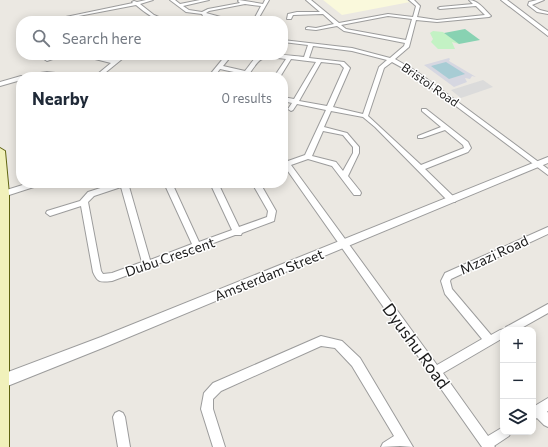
<!DOCTYPE html>
<meta charset="utf-8">
<style>
:root{--surface:#fff;--page:#f2f2f3;--text:#1f2937;--muted:#747a83;--line:#e0e1e3}
body{margin:0;font-family:Commissioner,sans-serif;background:var(--page);color:var(--text)}
.controls{position:absolute;right:12px;bottom:12px;display:grid;overflow:hidden;border-radius:8px;box-shadow:0 2px 10px #0003}
.controls button{width:36px;height:36px;display:grid;place-items:center;padding:0;border:0;border-bottom:1px solid var(--line);background:var(--surface);color:var(--text);font:20px sans-serif}
.list{margin:0;padding:0;list-style:none}
h2{display:flex;justify-content:space-between;align-items:center;height:52px;margin:0;padding:0 16px;font-size:17px}
h2 small{font-size:13px;font-weight:400;color:var(--muted)}
.icon{flex:none;width:22px;height:22px;fill:none;stroke:currentColor;stroke-width:2;stroke-linecap:round;stroke-linejoin:round}
.map{position:relative;flex:none;width:548px;height:447px;overflow:hidden}
.search{position:absolute;background:var(--surface);box-shadow:0 2px 10px #0003;left:16px;top:16px;width:272px;height:44px;display:flex;align-items:center;gap:10px;box-sizing:border-box;padding:0 14px;border-radius:16px;color:var(--muted);font-size:15px}
.panel{position:absolute;background:var(--surface);box-shadow:0 2px 10px #0003;left:16px;top:72px;width:272px;height:116px;border-radius:16px}
.map>svg:first-child{display:block}
</style>
<div class="map">
<svg width="548" height="447" viewBox="0 0 548 447">
<rect width="100%" height="100%" fill="#ebe8e2"/>
<!-- education -->
<path fill="#faf9dc" d="M323,0H406L410,2L342,15Z"/>
<!-- park -->
<path fill="#c3f2c4" d="M433,31L443,32L459,44L452,42L455,49H438L431,42L433,39L430,33Z"/>
<!-- pitch -->
<path fill="#88d2b2" d="M465,29L480,40L459,44L444,33Z"/>
<!-- parking -->
<path fill="#dbdbdb" d="M483,80L493,87L461,98L451,90Z"/>
<!-- plaza -->
<path fill="#d6d7e1" d="M449,58L450,59L449,61L476,77L472,76L470,79L465,78L467,82L454,87L424,65Z"/>
<!-- water -->
<path fill="#a7ccd4" d="M446,62L465,74L449,79L431,66Z"/>
<g fill="none" stroke-linecap="round" stroke-linejoin="round">
<!-- minor casing -->
<g stroke="#9c9c9c" stroke-width="2">
<path id="minor" d="M146,0H153L140,4L154,15L168,21C155,21 146,13 136,5L63,19L61,18L133,3L132,2L134,1L137,2Z
M170,0H175L180,4L200,0H209L183,6L189,10L202,12L208,9L240,3L238,1L239,0L263,4L265,0H269L257,21H253L261,6L245,4L209,11L206,13L235,21H227L203,16L202,14L186,12Z
M306,0H311L339,23L388,14L413,17L416,6L409,0H414L420,6L417,17L437,20L485,15L476,6L440,9L438,8L440,7L473,4L469,0C478,0 485,10 491,16L489,17L437,22L416,20L409,47L395,59L416,71L548,169V175L412,73L392,62L384,68L368,116L421,165L464,148L463,145L445,130L422,138H418V136L441,127L422,111V109H426L468,142L471,148L468,152L425,169L455,198L456,200L455,202H449L375,127L363,117L331,111L324,127L347,133L359,147V153L348,176L360,191L361,193L360,195H354L332,166L308,159L291,165L437,365L482,339L445,294L441,281L445,273L548,227V234L451,279L450,281L452,289L491,335L500,330L505,329L506,327L548,304V313L518,330H503V338L443,373L488,436L503,427V432H511L509,436L494,446L495,447H482L285,167H283V157H285L288,161L305,155L326,110L297,104L293,110L291,111L288,109L292,103L283,101V97L294,99L316,62L291,59L280,77H274L286,59C259,56 262,56 247,77H241L243,74L220,69L214,77H208L226,55H232L223,66L245,71C249,67 253,59 257,57C265,52 294,56 304,57L308,45L283,42V40L352,48L390,58L404,46L405,43L344,31L337,26L316,30L306,29V28L308,27L316,28L334,24L323,14L293,15L291,19H287L288,14L297,12H320ZM388,16L412,19L406,40L346,29L341,25ZM313,46L352,51L387,60L379,67L363,114L333,107L350,68L344,62L309,58ZM321,62L340,64L344,68L327,106L299,101ZM323,131L343,135L353,147V153L343,171L336,162L312,156Z
M537,0H544L532,5L540,10L548,12V14L537,12L528,5L529,2Z
M121,17L123,18V19L103,21Z
M55,55H64L47,61L44,59Z
M79,55H90L114,60L121,55H127L100,77H94L111,63Z
M47,72L72,75L75,77L47,76L24,77L27,75Z
M21,76L23,77H21V80L0,86V82Z
M29,183H41L40,185L6,196L3,197L0,195V192Z
M116,183H128L150,260L192,244L164,183H172L199,242L232,230L210,183H218L239,227L267,217L268,211L252,183H260L276,211L274,221L242,233L241,235H235L112,281C100,282 98,283 93,272L81,206L50,216L46,213L47,211L80,201L88,192ZM121,187L142,262L112,273L103,274L101,271L88,202L94,196Z
M321,336L342,341L360,358L413,447L400,446L381,447L383,443L394,436L352,366L335,348L321,346L221,391L213,399V409L225,447H213L201,409L204,393L213,383Z
M548,398V411H547L548,413V427L544,425L537,418L533,420V407Z
M119,411L123,413L125,417L130,447H118L113,417L115,413Z"/>
</g>
<!-- tertiary casing -->
<g stroke="#9c9c9c" stroke-width="2">
<path id="tertiary" d="M501,0H507L548,31V36Z
M548,157V163L105,347L0,389V375L101,337Z"/>
</g>
<!-- secondary casing -->
<g stroke="#5f6311" stroke-width="2">
<path id="secondary" d="M0,148L5,151L9,194V447H0Z"/>
</g>
<!-- minor -->
<use href="#minor" fill="#fff" fill-rule="evenodd"/>
<!-- tertiary -->
<use href="#tertiary" fill="#fff" fill-rule="evenodd"/>
<!-- secondary -->
<use href="#secondary" fill="#f1f1bb" fill-rule="evenodd"/>
</g>
<g text-anchor="middle" stroke-width="3" stroke-linejoin="round" paint-order="stroke">
<!-- far-street labels -->
<g font-size="12" fill="#1b1b1b" stroke="#fff">
<text transform="translate(430 85) rotate(35)" y="4">Bristol Road</text>
</g>
<!-- street labels -->
<g font-size="14" fill="#1b1b1b" stroke="#fff">
<text transform="translate(494 255) rotate(-25)" y="5">Mzazi Road</text>
<text transform="translate(170 257) rotate(-19)" y="5">Dubu Crescent</text>
<text transform="translate(269 275) rotate(-22)" y="5">Amsterdam Street</text>
</g>
<!-- near-street labels -->
<g font-size="17" fill="#1b1b1b" stroke="#fff">
<text transform="translate(416 346) rotate(54)" y="6">Dyushu Road</text>
</g>
</g>
</svg>
<div class="controls">
<button>+</button>
<button>−</button>
<button><svg class="icon" aria-label="layers" viewBox="0 0 24 24"><path d="M12 4l9 5-9 5-9-5zM3 14l9 5 9-5"/></svg></button>
</div>
<div class="search"><svg class="icon" aria-label="search" viewBox="0 0 24 24"><circle cx="10" cy="10" r="6"/><path d="M15 15l6 6"/></svg>Search here</div>
<section class="panel">
<h2>Nearby<small>0 results</small></h2>
<ul class="list">
</ul>
</section>
</div>
